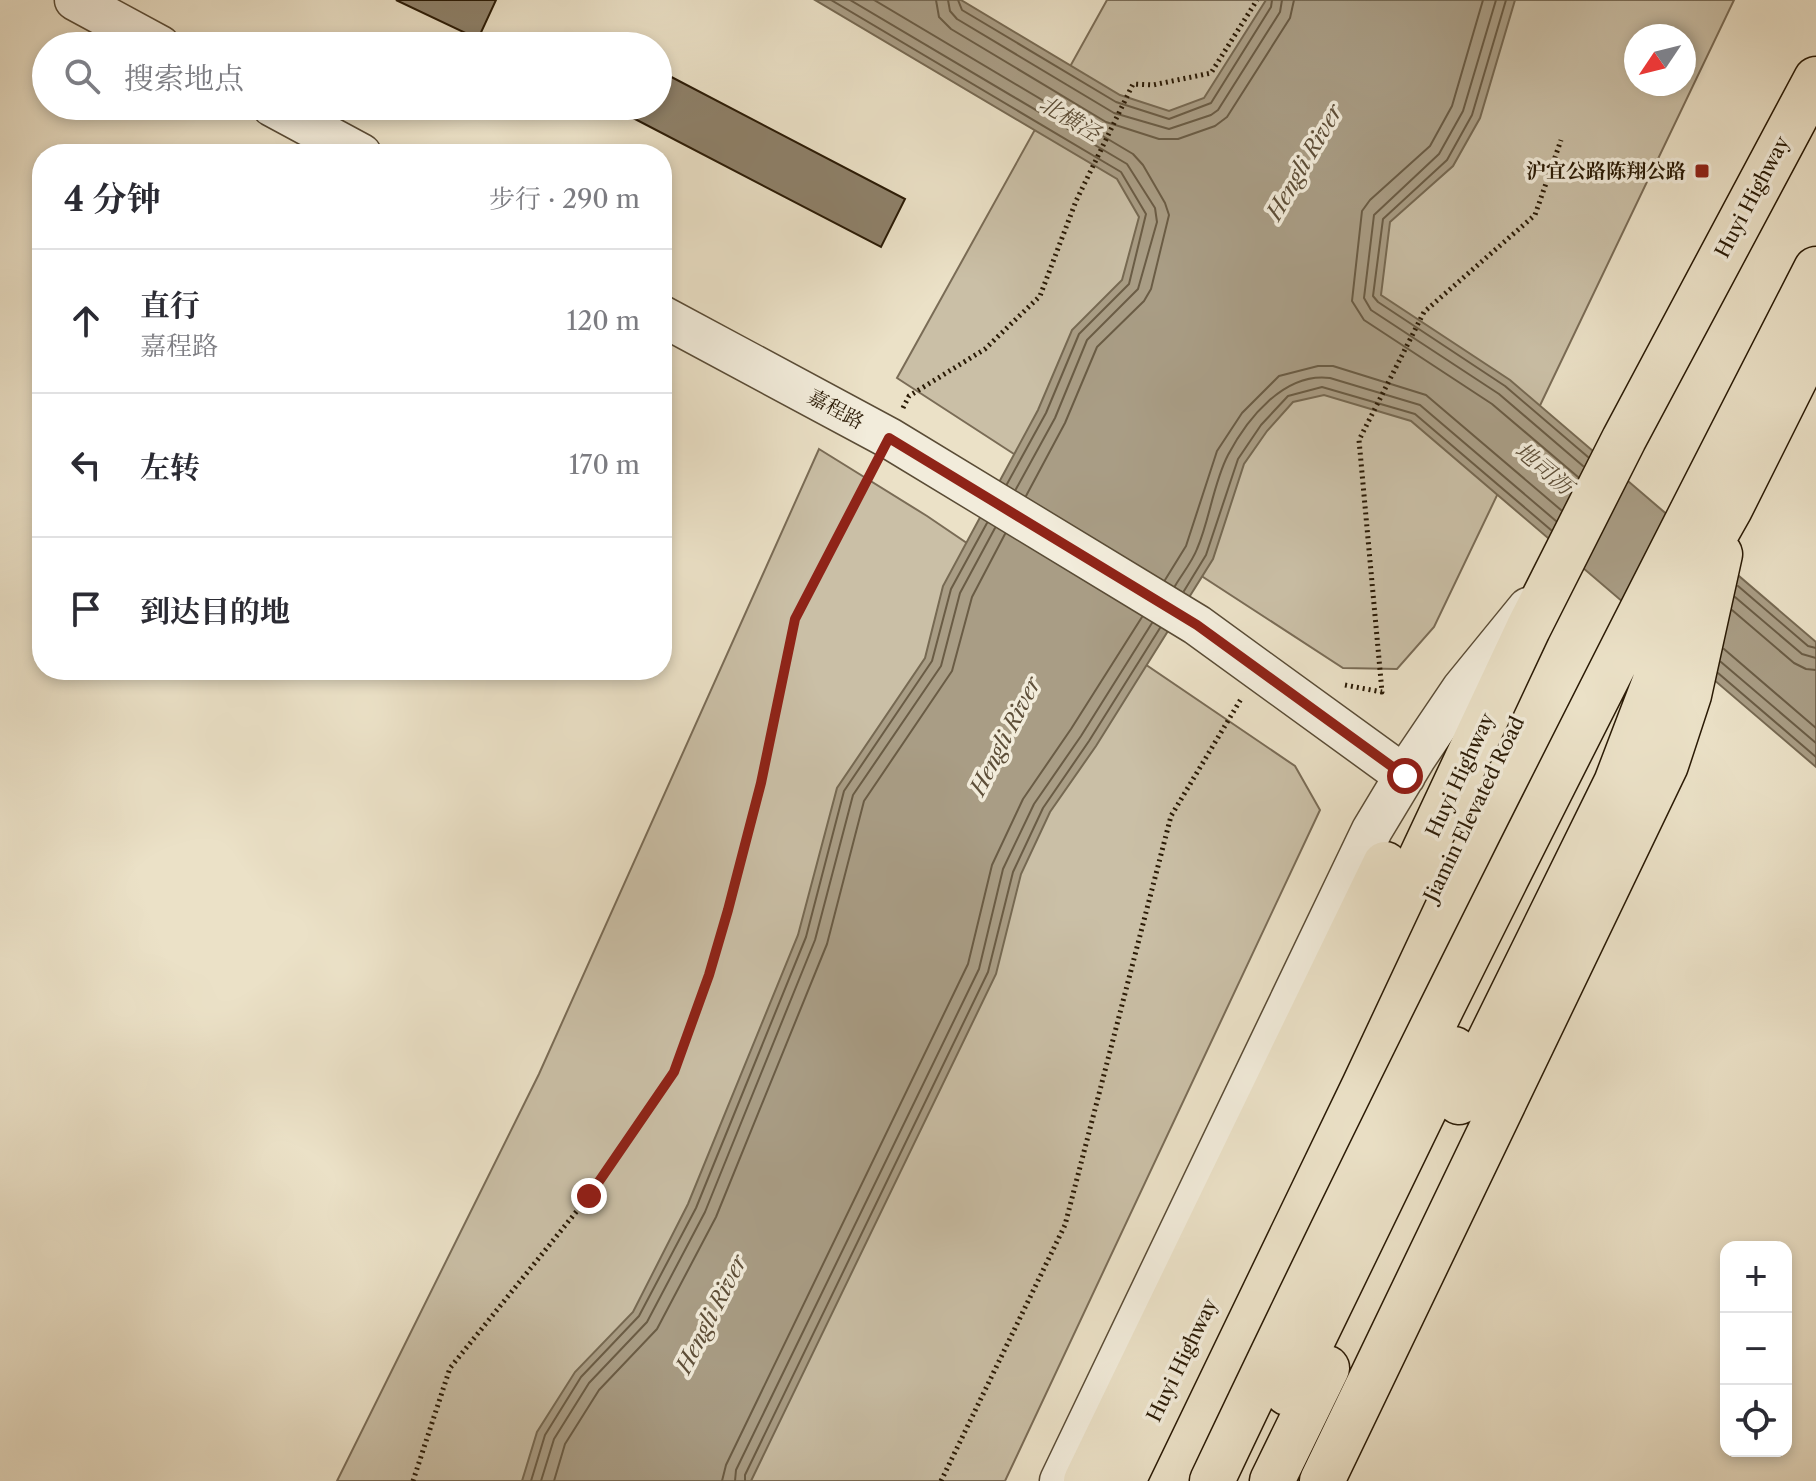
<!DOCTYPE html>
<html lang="zh">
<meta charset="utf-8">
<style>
:root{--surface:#fff;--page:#f7f7f7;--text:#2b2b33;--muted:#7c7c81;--line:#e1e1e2}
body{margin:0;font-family:"Libre Caslon Text","Noto Serif SC",serif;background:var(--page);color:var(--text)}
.controls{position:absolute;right:24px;bottom:24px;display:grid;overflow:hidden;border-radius:16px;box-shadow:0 4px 12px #0003}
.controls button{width:72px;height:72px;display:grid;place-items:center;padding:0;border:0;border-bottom:2px solid var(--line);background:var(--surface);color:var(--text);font:40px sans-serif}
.compass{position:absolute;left:1624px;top:24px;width:72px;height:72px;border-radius:50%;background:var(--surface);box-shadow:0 4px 12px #0003;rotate:235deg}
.stop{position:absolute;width:24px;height:24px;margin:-18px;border:6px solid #8f2418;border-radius:50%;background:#fff}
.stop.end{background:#8f2418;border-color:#fff;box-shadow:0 2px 8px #0008}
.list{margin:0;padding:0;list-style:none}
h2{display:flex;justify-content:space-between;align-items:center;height:104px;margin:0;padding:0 32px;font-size:34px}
h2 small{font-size:26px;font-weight:400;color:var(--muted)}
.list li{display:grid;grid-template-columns:52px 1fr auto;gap:24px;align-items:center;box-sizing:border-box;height:144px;padding:0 32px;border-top:2px solid var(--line)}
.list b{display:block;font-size:30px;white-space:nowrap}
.list p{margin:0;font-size:26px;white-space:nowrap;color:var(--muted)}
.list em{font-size:26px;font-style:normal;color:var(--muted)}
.icon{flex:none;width:44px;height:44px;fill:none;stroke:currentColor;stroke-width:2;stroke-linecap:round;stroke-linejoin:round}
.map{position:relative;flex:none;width:1816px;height:1481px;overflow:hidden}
.search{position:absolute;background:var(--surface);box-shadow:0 4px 12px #0003;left:32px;top:32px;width:640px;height:88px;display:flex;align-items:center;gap:20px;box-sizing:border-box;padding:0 28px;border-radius:44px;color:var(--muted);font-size:30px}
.panel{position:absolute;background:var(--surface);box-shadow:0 4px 12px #0003;left:32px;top:144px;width:640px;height:536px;border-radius:32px}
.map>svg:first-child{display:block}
</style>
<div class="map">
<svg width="1816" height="1481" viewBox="0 0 1816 1481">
<rect width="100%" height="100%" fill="#ebe1c7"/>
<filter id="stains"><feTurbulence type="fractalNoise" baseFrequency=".0025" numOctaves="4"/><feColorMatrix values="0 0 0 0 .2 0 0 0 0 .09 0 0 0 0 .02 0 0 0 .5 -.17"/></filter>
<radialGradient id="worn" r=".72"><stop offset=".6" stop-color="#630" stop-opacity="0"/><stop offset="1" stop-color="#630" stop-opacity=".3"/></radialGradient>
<!-- green -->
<path fill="#cabfa6" stroke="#7a6c56" stroke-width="2" fill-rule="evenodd" d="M1107,0H1734L1434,627L1397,669L1343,668L897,378ZM1636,36H1684V84H1636Z
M819,449L927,516L1295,766L1320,810L1005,1481H337L539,1074Z"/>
<!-- water -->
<path fill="#a99d85" stroke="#766952" stroke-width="2" d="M815,0H961L1120,95L1169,111L1204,98L1266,0H1515L1480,118L1453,166L1390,222L1381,295L1510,380L1816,642V767L1411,421L1324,395L1293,402L1267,431L1244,464L1213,559L1096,746L1050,812L1021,874L996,974L751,1481H522L537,1432L575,1372L633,1312L688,1204L798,935L837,788L925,658L943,586L1038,410L1072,330L1122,280L1139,217L1117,179Z"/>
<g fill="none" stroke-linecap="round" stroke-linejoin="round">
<!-- shore -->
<path stroke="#6a5c45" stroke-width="2" d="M831,0L1121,172L1146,214L1129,284L1079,334L1046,413L1007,484
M850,0L1127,164L1155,208L1157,222L1138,289L1087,340L1055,418L1016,489
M874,0L1133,154L1143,165L1165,203L1169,215L1151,289L1144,301L1097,347L1065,423L1026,496
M936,0L939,17L951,29L1106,122L1159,139H1178L1215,126L1227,117L1290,18L1294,0
M948,0L950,11L957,19L1114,113L1169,129L1211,115L1218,110L1280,12L1282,0
M958,0L962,10L1116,102L1169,119L1211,103L1271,7L1272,0
M1483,0L1452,106L1430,146L1370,200L1362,211L1352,301L1364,320L1492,404L1578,477
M1496,0L1463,111L1439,154L1374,215L1364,298L1371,310L1499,394L1583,466
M1506,0L1472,115L1447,160L1383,219L1373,296L1378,302L1505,386L1588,457
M1165,580L1186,546L1217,451L1242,413L1279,376L1318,366H1333L1426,395L1561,510
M1175,586C1182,574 1192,562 1197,549C1210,519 1213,484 1228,455C1247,419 1284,372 1330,378L1420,405L1556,521
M1738,586L1808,646L1816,648
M1184,591L1206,555L1238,459L1261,425L1288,396L1322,387L1415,414L1551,530
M1735,597L1802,654L1816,658
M1732,610L1794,663L1806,669L1816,670
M1724,649L1816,728
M1721,662L1816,743
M1718,673L1816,757
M531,1481L545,1435L581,1377L639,1316L696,1208L806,937L844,791L932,661L951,589L987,523
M541,1481L554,1439L589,1383L647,1322L705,1212L815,940L853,795L941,666L960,593L995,528
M554,1481L565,1444L599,1390L657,1329L716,1217L827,944L864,801L952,671L972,597L1005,534
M722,1481L726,1465L968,964L992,865L1023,799L1071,729L1142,617
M735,1481L736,1470L979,969L1003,869L1034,804L1081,736L1152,623
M745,1481V1475L988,972L1013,872L1043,808L1089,741L1160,628"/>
</g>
<!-- building -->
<path fill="#8e816a" stroke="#2a1a05" stroke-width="2" d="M396,0H496L478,39Z
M658,70L905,199L881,247L610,106H658Z"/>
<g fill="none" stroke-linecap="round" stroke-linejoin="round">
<!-- minor casing -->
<g stroke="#5a4c36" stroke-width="43">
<path id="minor" d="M75,0L160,46
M272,106L361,154
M662,316L889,438L1197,625L1405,776
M1060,1481L1372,830L1416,757L1462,689L1528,608"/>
</g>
<!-- highway casing -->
<g stroke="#2a1a05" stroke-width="47">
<path id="highway" d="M1678,601L1730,509L1816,337
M1459,1102L1616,783L1690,589
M1287,1393L1454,1049
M1086,1481L1385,864
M1123,1481L1323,1066L1528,629L1624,439L1816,79
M1212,1481C1405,1073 1610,671 1816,269
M1272,1481L1327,1368
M1322,1481L1666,765L1689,695L1720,554"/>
</g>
<!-- path -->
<path stroke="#2a1a05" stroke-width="5" stroke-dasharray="2 4" stroke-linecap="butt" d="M903,408L909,396L985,349L1040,296L1076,201L1133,84L1153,85L1211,73L1257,0
M1345,685L1382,692L1359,440L1424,312L1535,215L1561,140
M413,1481L450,1368L589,1196L674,1072L709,975L728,910L761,783L795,619L872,471
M941,1481L1065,1225L1171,816L1241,699"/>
<!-- minor -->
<use href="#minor" stroke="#f2ecdb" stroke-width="40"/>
<!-- highway -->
<use href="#highway" stroke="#ebe1c7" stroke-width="44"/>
</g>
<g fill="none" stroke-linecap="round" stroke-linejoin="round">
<!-- route -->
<path stroke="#8f2418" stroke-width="10" d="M589,1196L674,1072L709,975L728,910L761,783L795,619L889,438L1197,625L1405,776"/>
</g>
<!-- markers -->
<rect fill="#8f2418" stroke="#f2ecdb" stroke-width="3" x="1694" y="163" width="16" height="16" rx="4"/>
<g text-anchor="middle" stroke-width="7" stroke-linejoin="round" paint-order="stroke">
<!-- poi labels -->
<g font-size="20" font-weight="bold" fill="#2a1a05" stroke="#f2ecdb" text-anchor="end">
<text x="1686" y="178">沪宜公路陈翔公路</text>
</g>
<!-- street labels -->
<g font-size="20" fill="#2a1a05" stroke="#f2ecdb">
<text transform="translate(1752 197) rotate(-62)" y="7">Huyi Highway</text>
<text transform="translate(836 409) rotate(28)" y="7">嘉程路</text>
<text transform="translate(1460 775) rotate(-65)" y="7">Huyi Highway</text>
<text transform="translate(1474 809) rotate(-64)" y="7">Jiamin Elevated Road</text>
<text transform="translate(1182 1360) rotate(-64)" y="7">Huyi Highway</text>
</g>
<!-- water labels -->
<g font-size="22" font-style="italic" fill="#5d4e38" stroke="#f2ecdb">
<text transform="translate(1070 118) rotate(31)" y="8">北横泾</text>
<text transform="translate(1304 162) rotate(-60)" y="8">Hengli River</text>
<text transform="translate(1544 468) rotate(40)" y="8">地司沥</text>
<text transform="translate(1005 736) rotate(-63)" y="8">Hengli River</text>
<text transform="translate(711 1314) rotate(-63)" y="8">Hengli River</text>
</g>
</g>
<rect width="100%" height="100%" filter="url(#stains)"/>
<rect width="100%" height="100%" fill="url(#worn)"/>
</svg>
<div class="controls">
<button>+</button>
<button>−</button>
<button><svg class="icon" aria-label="locate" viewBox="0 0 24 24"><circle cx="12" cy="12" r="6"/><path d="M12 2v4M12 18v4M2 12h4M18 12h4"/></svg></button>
</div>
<svg class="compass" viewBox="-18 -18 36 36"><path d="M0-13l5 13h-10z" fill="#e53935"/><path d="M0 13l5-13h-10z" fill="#7c7c81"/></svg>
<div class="stop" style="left:1405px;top:776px"></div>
<div class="stop end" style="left:589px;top:1196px"></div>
<div class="search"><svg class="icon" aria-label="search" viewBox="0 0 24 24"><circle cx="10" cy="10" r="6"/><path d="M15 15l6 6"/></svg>搜索地点</div>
<section class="panel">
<h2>4 分钟<small>步行 · 290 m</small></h2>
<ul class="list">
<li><svg class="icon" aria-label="ahead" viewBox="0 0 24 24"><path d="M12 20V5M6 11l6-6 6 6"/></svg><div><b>直行</b><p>嘉程路</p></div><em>120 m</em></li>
<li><svg class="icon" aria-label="left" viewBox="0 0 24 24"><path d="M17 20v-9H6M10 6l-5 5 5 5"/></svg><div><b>左转</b></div><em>170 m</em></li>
<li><svg class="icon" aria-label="arrive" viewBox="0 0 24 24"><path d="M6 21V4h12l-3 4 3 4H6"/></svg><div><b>到达目的地</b></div></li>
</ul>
</section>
</div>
